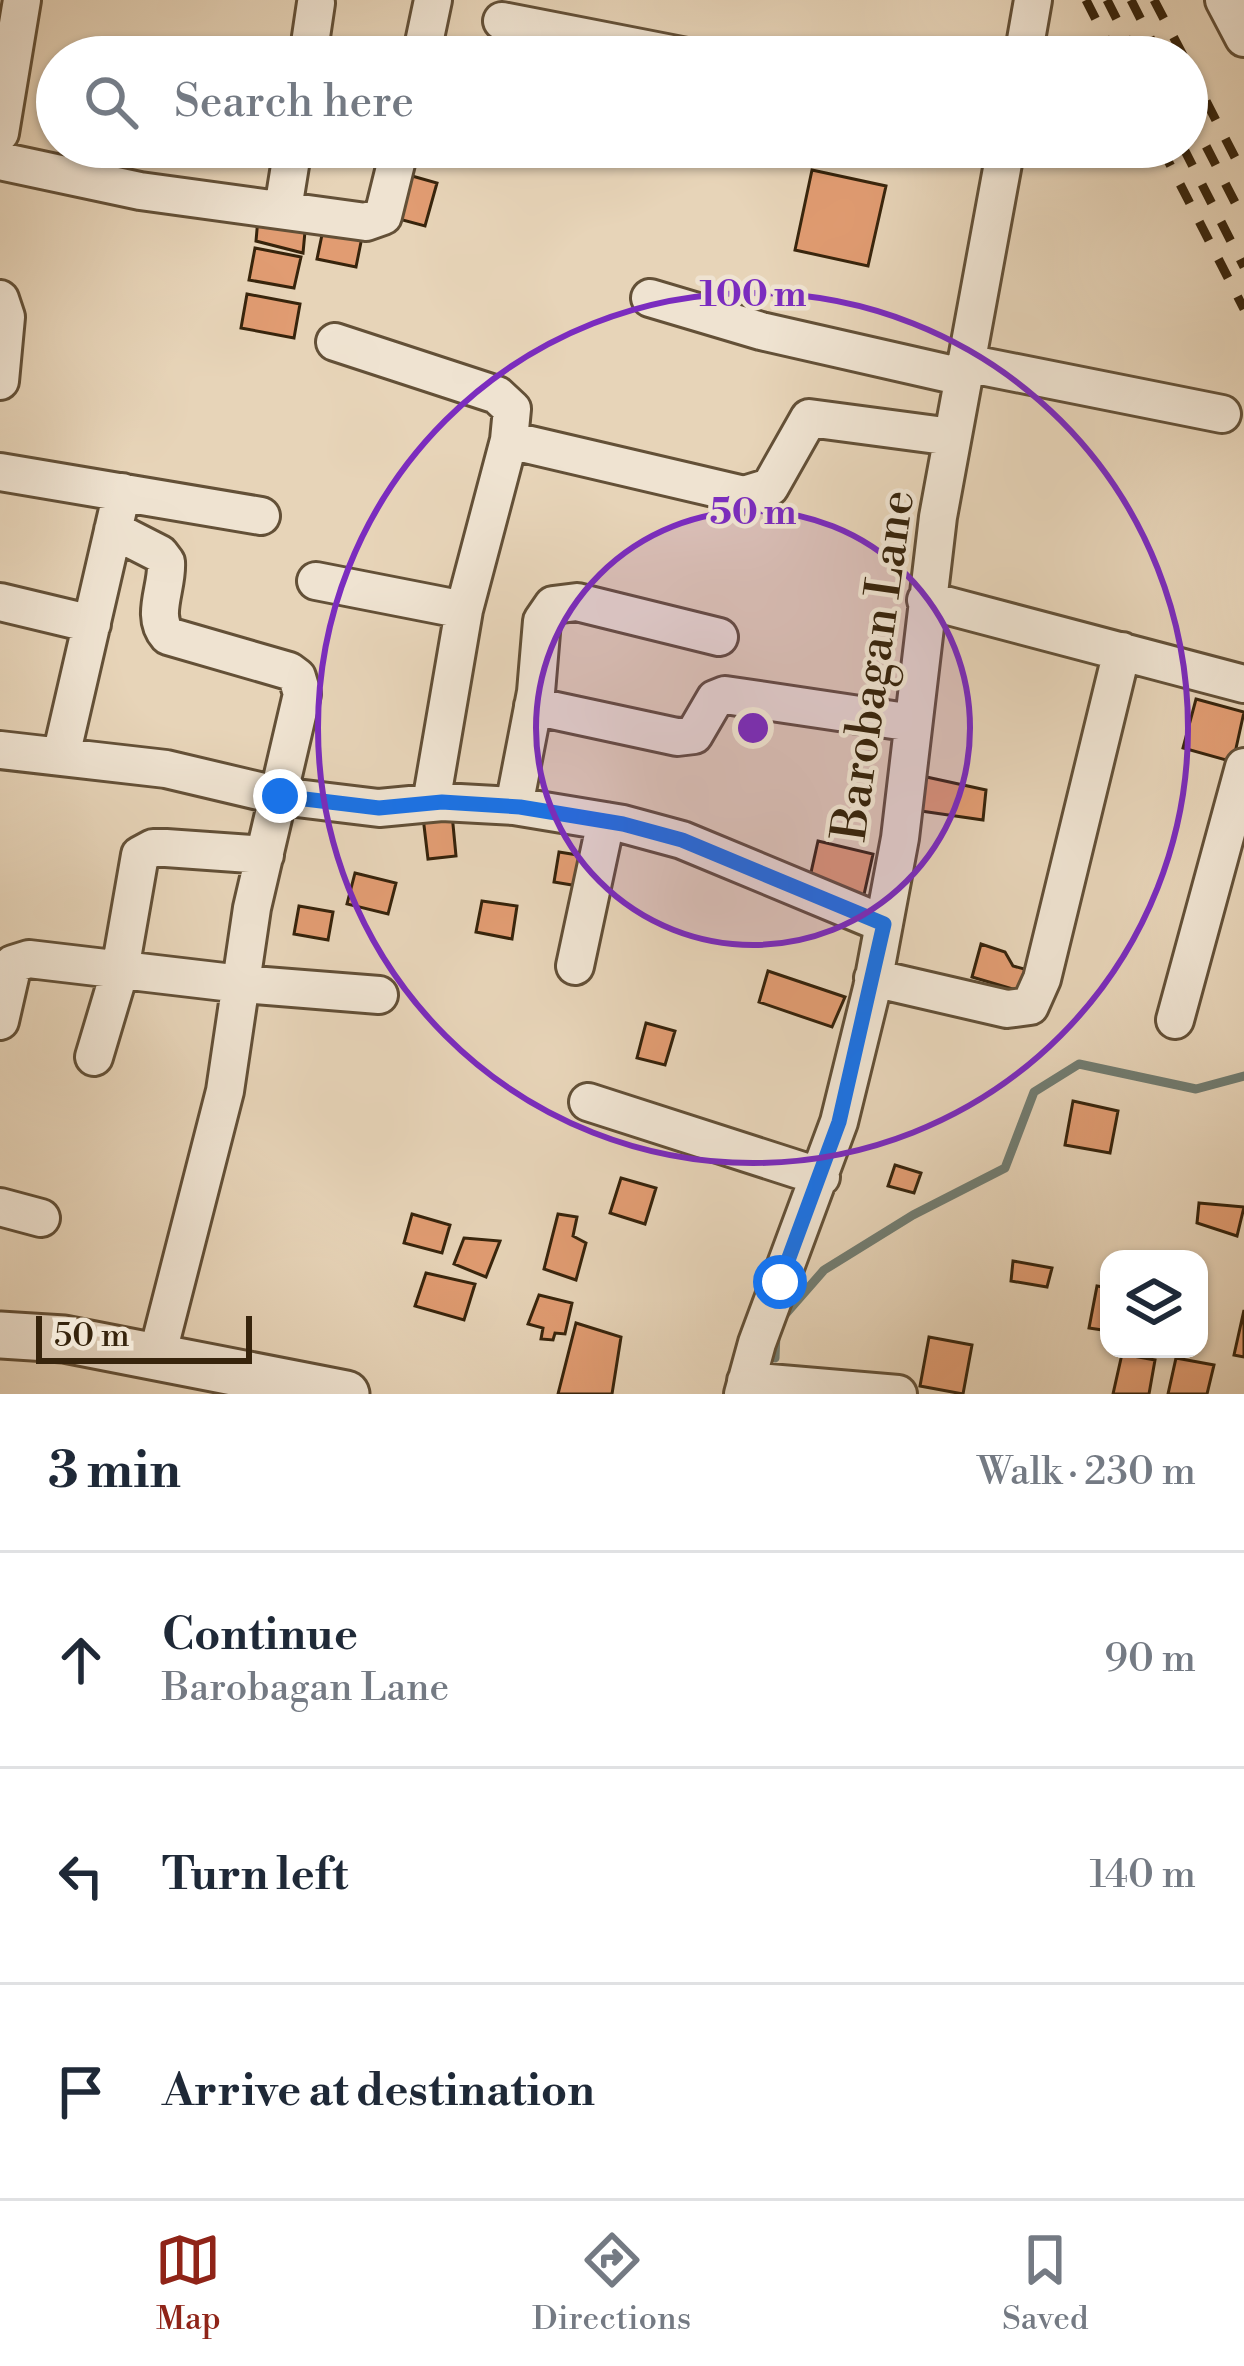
<!DOCTYPE html>
<meta charset="utf-8">
<style>
:root{--surface:#fff;--page:#f6f6f7;--text:#1f2937;--muted:#747a83;--line:#e0e1e3;--accent:#8f2418}
body{margin:0;font-family:"Libre Bodoni",serif;background:var(--page);color:var(--text)}
.controls{position:absolute;right:36px;bottom:36px;display:grid;overflow:hidden;border-radius:24px;box-shadow:0 3px 9px #0004}
.controls button{width:108px;height:108px;display:grid;place-items:center;padding:0;border:0;border-bottom:3px solid var(--line);background:var(--surface);color:var(--text);font:60px sans-serif}
.scale{position:absolute;left:36px;bottom:30px;width:216px;box-sizing:border-box;padding-left:12px;border:6px solid #37240c;border-top:0;font-size:33px;line-height:42px;white-space:nowrap;color:#37240c;-webkit-text-stroke:9px #efe3d1;paint-order:stroke}
.stop{position:absolute;width:36px;height:36px;margin:-27px;border:9px solid #1a73e8;border-radius:50%;background:#fff}
.stop.end{background:#1a73e8;border-color:#fff;box-shadow:0 3px 12px #0008}
.list{margin:0;padding:0;list-style:none}
h2{display:flex;justify-content:space-between;align-items:center;height:156px;margin:0;padding:0 48px;font-size:51px}
h2 small{font-size:39px;font-weight:400;color:var(--muted)}
.list li{display:grid;grid-template-columns:78px 1fr auto;gap:36px;align-items:center;box-sizing:border-box;height:216px;padding:0 48px;border-top:3px solid var(--line)}
.list b{display:block;font-size:45px;white-space:nowrap}
.list p{margin:0;font-size:39px;white-space:nowrap;color:var(--muted)}
.list em{font-size:39px;font-style:normal;color:var(--muted)}
.icon{flex:none;width:66px;height:66px;fill:none;stroke:currentColor;stroke-width:2;stroke-linecap:round;stroke-linejoin:round}
.map{position:relative;flex:none;width:1244px;height:1394px;overflow:hidden}
.search{position:absolute;background:var(--surface);box-shadow:0 3px 9px #0004;left:36px;right:36px;top:36px;height:132px;display:flex;align-items:center;gap:30px;box-sizing:border-box;padding:0 42px;border-radius:66px;color:var(--muted);font-size:45px}
.sheet{height:804px;background:var(--surface)}
nav{display:flex;justify-content:space-around;align-items:center;box-sizing:border-box;height:168px;border-top:3px solid var(--line);background:var(--surface);font-size:33px;color:var(--muted)}
nav a{display:grid;justify-items:center;gap:6px}
nav .on{color:var(--accent)}
.map>svg:first-child{display:block}
</style>
<div class="map">
<svg width="1244" height="1394" viewBox="0 0 1244 1394">
<rect width="100%" height="100%" fill="#e7d4b8"/>
<filter id="stains"><feTurbulence type="fractalNoise" baseFrequency=".00167" numOctaves="4"/><feColorMatrix values="0 0 0 0 .2 0 0 0 0 .09 0 0 0 0 .02 0 0 0 .5 -.17"/></filter>
<radialGradient id="worn" r=".72"><stop offset=".6" stop-color="#630" stop-opacity="0"/><stop offset="1" stop-color="#630" stop-opacity=".3"/></radialGradient>
<g fill="none" stroke-linecap="round" stroke-linejoin="round">
<!-- stream -->
<path stroke="#717c71" stroke-width="9" d="M782,1318L824,1270L913,1215L1005,1168L1034,1092L1079,1064L1196,1089L1244,1076
M775,1358L776,1333"/>
</g>
<!-- building -->
<path fill="#e19c72" stroke="#37240c" stroke-width="3" d="M812,170L886,186L868,266L795,250Z
M405,174L437,183L425,226L395,218Z
M258,218L306,221L303,253L256,241Z
M323,230L362,237L356,267L317,259Z
M255,248L301,257L294,288L249,280Z
M247,294L300,304L294,338L241,328Z
M1196,699L1244,712L1233,762L1183,748Z
M922,776L986,790L983,820L914,810Z
M452,814L456,856L428,859L423,817Z
M818,841L873,854L863,899L808,886Z
M559,852L590,857L584,887L554,882Z
M355,873L396,883L388,914L347,904Z
M482,901L517,906L512,939L476,932Z
M299,906L333,912L328,940L294,934Z
M981,944L1005,952L1013,966L1028,970L1024,985L1016,990L972,977Z
M768,971L845,997L832,1027L759,1002Z
M646,1023L675,1031L665,1065L637,1058Z
M1073,1101L1118,1111L1110,1153L1065,1145Z
M895,1165L921,1173L914,1193L888,1186Z
M621,1178L656,1188L645,1224L610,1213Z
M1199,1203L1244,1207L1237,1236L1197,1223Z
M412,1214L450,1225L442,1253L404,1243Z
M558,1214L577,1217L573,1236L586,1243L576,1280L544,1269Z
M464,1238L500,1241L486,1277L454,1264Z
M1013,1261L1052,1268L1047,1287L1011,1281Z
M426,1273L475,1284L464,1320L415,1306Z
M1097,1286L1109,1288V1331L1089,1328Z
M539,1295L572,1303L565,1334L555,1333L553,1340L541,1339L543,1328L528,1324Z
M1244,1310V1357L1234,1355Z
M576,1323L621,1337L612,1394H558Z
M929,1337L972,1345L963,1394L920,1386Z
M1122,1354L1155,1360L1149,1394H1113Z
M1176,1358L1214,1365L1207,1394H1168Z"/>
<g fill="none" stroke-linecap="round" stroke-linejoin="round">
<!-- minor casing -->
<g stroke="#635037" stroke-width="42">
<path id="minor" d="M1224,0L1244,38
M502,21L687,57
M308,57L316,3
M421,57L433,0
M1023,57L1033,0
M0,133L22,0
M0,161L140,191L366,222L383,216L400,147
M283,209L293,147
M650,298L761,331L963,377
M0,299L6,317L0,381
M335,342L497,395L512,409L509,440L744,495L770,487L809,418L952,437
M966,363L1222,414
M0,472L261,516
M113,530L160,554L166,562C168,587 150,616 168,636L289,671L297,677L302,694L252,908L225,1091L157,1356
M316,581L464,610
M926,600L1244,684
M0,602L92,624
M533,706L677,737L694,735L715,699L725,695L913,723
M0,750L166,769L280,796L379,808L442,802L514,806L623,824L682,840L884,924
M61,756L122,492
M431,803L464,610L509,440
M514,806L536,692L542,621L553,605L577,602L719,637
M575,966L606,821
M873,978L1007,1009L1030,1006L1042,979L1122,651
M1175,1020L1244,767
M0,1021L13,964L29,959L241,984L379,995
M94,1057L120,970L140,855L153,848H166L265,855
M588,1102L821,1177
M0,1207L41,1218
M746,1381L898,1394
M743,1394L757,1343L839,1122L872,988L900,838L938,517L1006,147"/>
</g>
<!-- tertiary casing -->
<g stroke="#635037" stroke-width="51">
<path id="tertiary" d="M0,1335L64,1339L346,1394"/>
</g>
<!-- minor -->
<use href="#minor" stroke="#efe3d1" stroke-width="36"/>
<!-- tertiary -->
<use href="#tertiary" stroke="#efe3d1" stroke-width="45"/>
<!-- rail -->
<path stroke="#37240c" stroke-width="9" stroke-dasharray="21 21" stroke-linecap="butt" d="M1086,0L1115,57
M1107,0L1136,57
M1131,0L1160,57
M1154,0L1184,57
M1187,64L1244,175
M1187,109L1244,220
M1161,147L1244,309
M1183,147L1244,267"/>
</g>
<g fill="none" stroke-linecap="round" stroke-linejoin="round">
<!-- route -->
<path stroke="#1a73e8" stroke-width="15" d="M280,796L379,808L442,802L520,807L623,824L682,840L884,924L839,1122L780,1282"/>
</g>
<!-- distance rings -->
<circle cx="753" cy="728" r="217" fill="#7b2cbf" fill-opacity=".12"/>
<g fill="none" stroke="#7b2cbf" stroke-width="6">
<circle cx="753" cy="728" r="217"/>
<circle cx="753" cy="728" r="435"/>
</g>
<g text-anchor="middle" stroke-width="9" stroke-linejoin="round" paint-order="stroke">
<!-- street labels -->
<g font-size="48" fill="#37240c" stroke="#efe3d1">
<text transform="translate(872 665) rotate(-82)" y="17">Barobagan Lane</text>
</g>
</g>
<circle cx="753" cy="728" r="18" fill="#7b2cbf" stroke="#efe3d1" stroke-width="6"/>
<g font-size="36" text-anchor="middle" font-weight="bold" fill="#7b2cbf" stroke="#efe3d1" stroke-width="9" stroke-linejoin="round" paint-order="stroke">
<text x="753" y="306">100 m</text>
<text x="753" y="524">50 m</text>
</g>
<rect width="100%" height="100%" filter="url(#stains)"/>
<rect width="100%" height="100%" fill="url(#worn)"/>
</svg>
<div class="controls">
<button><svg class="icon" aria-label="layers" viewBox="0 0 24 24"><path d="M12 4l9 5-9 5-9-5zM3 14l9 5 9-5"/></svg></button>
</div>
<div class="scale">50 m</div>
<div class="stop" style="left:780px;top:1282px"></div>
<div class="stop end" style="left:280px;top:796px"></div>
<div class="search"><svg class="icon" aria-label="search" viewBox="0 0 24 24"><circle cx="10" cy="10" r="6"/><path d="M15 15l6 6"/></svg>Search here</div>
</div>
<section class="sheet">
<h2>3 min<small>Walk · 230 m</small></h2>
<ul class="list">
<li><svg class="icon" aria-label="ahead" viewBox="0 0 24 24"><path d="M12 20V5M6 11l6-6 6 6"/></svg><div><b>Continue</b><p>Barobagan Lane</p></div><em>90 m</em></li>
<li><svg class="icon" aria-label="left" viewBox="0 0 24 24"><path d="M17 20v-9H6M10 6l-5 5 5 5"/></svg><div><b>Turn left</b></div><em>140 m</em></li>
<li><svg class="icon" aria-label="arrive" viewBox="0 0 24 24"><path d="M6 21V4h12l-3 4 3 4H6"/></svg><div><b>Arrive at destination</b></div></li>
</ul>
</section>
<nav>
<a class="on"><svg class="icon" aria-label="map" viewBox="0 0 24 24"><path d="M3 6l6-2 6 2 6-2v14l-6 2-6-2-6 2zM9 4v14M15 6v14"/></svg>Map</a>
<a><svg class="icon" aria-label="directions" viewBox="0 0 24 24"><path d="M12 3l9 9-9 9-9-9zM9 14v-3h6M13 9l2 2-2 2"/></svg>Directions</a>
<a><svg class="icon" aria-label="saved" viewBox="0 0 24 24"><path d="M7 4h10v16l-5-4-5 4z"/></svg>Saved</a>
</nav>
